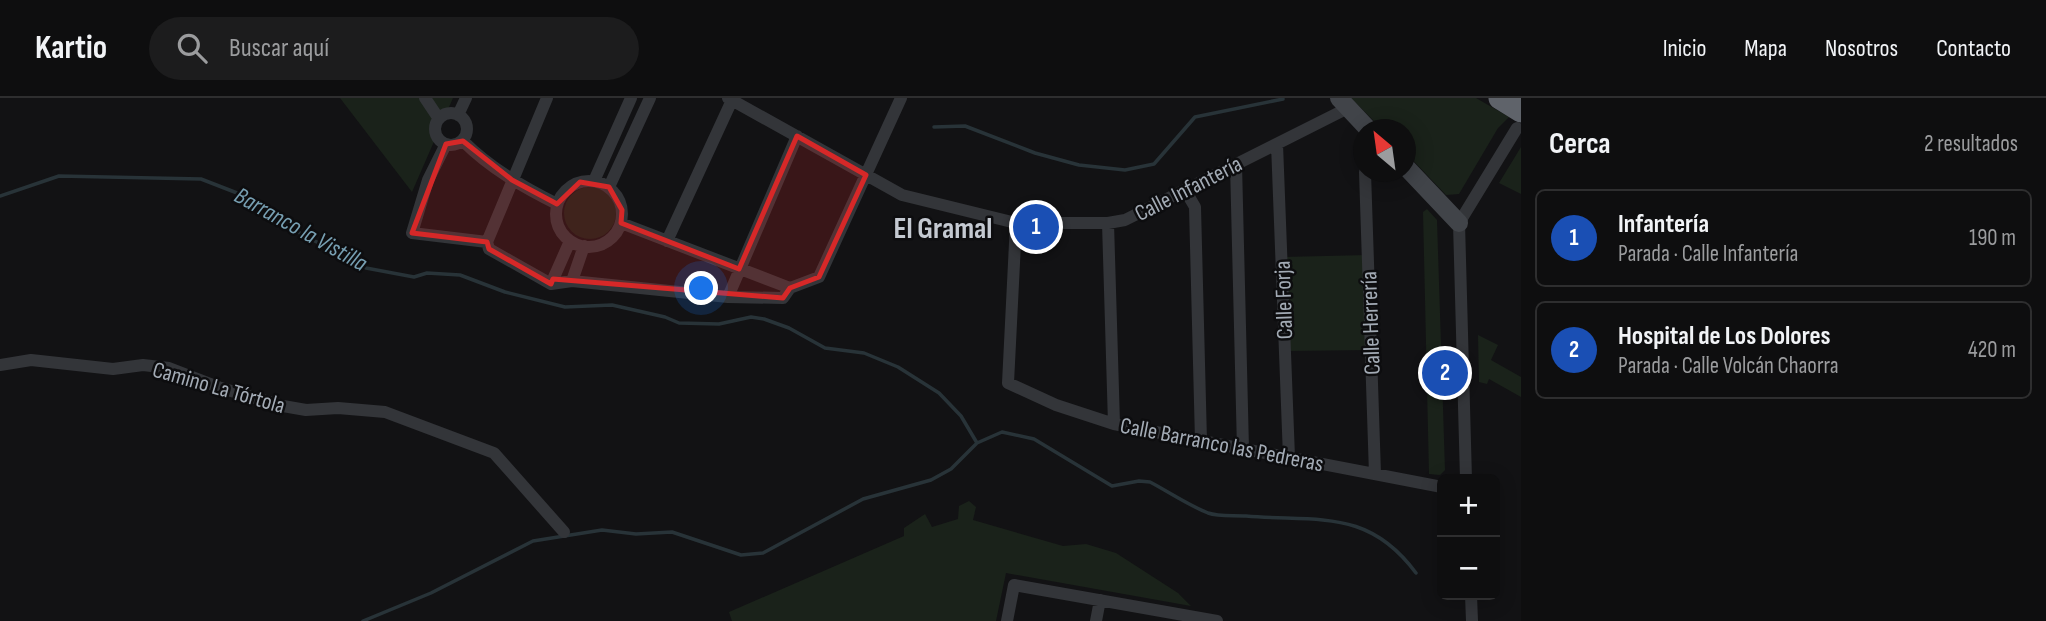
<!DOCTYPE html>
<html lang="es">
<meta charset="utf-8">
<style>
:root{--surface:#0e0e0f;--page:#1c1c1d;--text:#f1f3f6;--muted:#9b9c9e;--line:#2e2e2f;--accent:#f99424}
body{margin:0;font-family:"Sofia Sans Condensed",sans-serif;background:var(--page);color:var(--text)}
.controls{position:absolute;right:21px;bottom:21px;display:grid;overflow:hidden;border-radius:10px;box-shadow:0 4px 18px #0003}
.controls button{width:63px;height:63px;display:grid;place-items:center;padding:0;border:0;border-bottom:2px solid var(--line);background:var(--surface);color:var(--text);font:35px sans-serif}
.compass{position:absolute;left:1353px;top:21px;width:63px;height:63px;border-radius:50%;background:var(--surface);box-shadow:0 4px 18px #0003;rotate:331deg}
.you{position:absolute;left:702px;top:191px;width:24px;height:24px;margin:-18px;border:5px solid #fff;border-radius:50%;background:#1a73e8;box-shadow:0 0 0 10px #1a73e833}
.badge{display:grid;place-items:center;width:46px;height:46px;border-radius:50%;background:var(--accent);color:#fff;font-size:23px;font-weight:700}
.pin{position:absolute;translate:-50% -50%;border:4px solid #fff;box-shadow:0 2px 7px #0006}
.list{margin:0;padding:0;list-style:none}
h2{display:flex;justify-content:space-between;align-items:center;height:91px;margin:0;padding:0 28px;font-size:30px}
h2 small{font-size:23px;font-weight:400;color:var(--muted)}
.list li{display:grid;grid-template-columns:46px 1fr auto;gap:21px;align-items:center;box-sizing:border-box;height:98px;margin:0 14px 14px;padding:0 14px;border:2px solid var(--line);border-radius:10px}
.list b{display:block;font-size:26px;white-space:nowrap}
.list p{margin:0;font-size:23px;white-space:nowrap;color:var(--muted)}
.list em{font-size:23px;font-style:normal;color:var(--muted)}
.icon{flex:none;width:38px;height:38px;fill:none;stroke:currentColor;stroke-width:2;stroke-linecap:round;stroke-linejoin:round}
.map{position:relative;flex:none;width:1521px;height:523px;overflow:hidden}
header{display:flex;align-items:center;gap:42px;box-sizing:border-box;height:98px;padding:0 35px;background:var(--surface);border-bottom:2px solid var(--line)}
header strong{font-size:33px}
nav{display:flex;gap:38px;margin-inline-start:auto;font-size:24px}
.search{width:490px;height:63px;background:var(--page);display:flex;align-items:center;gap:18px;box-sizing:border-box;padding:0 24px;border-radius:38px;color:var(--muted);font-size:26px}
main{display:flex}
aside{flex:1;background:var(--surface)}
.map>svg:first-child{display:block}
</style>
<header>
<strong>Kartio</strong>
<div class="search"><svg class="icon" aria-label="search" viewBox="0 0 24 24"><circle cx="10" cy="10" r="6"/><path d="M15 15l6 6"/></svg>Buscar aquí</div>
<nav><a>Inicio</a><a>Mapa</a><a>Nosotros</a><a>Contacto</a></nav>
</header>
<main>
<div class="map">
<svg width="1521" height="523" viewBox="0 0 1521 523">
<rect width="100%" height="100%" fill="#121214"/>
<!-- green -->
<path fill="#1a221a" d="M340,0H453L412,94Z
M1351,0H1476L1509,19L1498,30L1459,96L1446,97L1406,55V32L1382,31Z
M1521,49V96L1499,85Z
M564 115a26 26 0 1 1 52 0a26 26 0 1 1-52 0Z
M1427,111L1437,122L1445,372L1440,377L1429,376L1423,114Z
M1368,157L1371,252L1285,253L1282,159Z
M1478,237L1498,247L1491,262L1521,279V299L1489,281L1487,286L1479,284Z
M969,403L976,409L973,422L1063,448L1086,446L1116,455L1178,495L1191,508L1006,475L996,523H732L729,514L904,438V430L925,416L932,429L958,421L959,408Z"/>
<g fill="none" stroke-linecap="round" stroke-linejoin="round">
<!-- stream -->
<path stroke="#283338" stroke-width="3.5" d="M934,29L965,28L1035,55L1079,67L1125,72L1154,66L1195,19L1283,1
M0,98L59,78L201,81L250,100L296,133L366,170L414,179L427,175L460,177L505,194L565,209L612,207L665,219L679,225L719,226L751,219L764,221L789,230L825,250L864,255L898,269L939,295L961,318L977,345
M363,523L431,495L533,443L602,432L636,436L672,434L741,457L763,455L863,401L931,382L951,371L977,345L1002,334L1034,341L1112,388L1139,383L1150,384C1169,394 1188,407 1208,415C1219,419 1234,417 1246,418C1318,424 1368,410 1416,475"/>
<!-- street -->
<path stroke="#333539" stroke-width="12" d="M425,0L439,21
M728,0L902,97L1016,125H1108L1125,122L1348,10
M435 31a16 16 0 1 1 32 0a16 16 0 1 1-32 0Z
M458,17L466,0
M463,43C490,70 523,89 557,106
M446,46L428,82L412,135L487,144
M1277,46L1289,359
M1236,66L1243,351
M1365,74L1375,376
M594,83L631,0
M556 116a33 33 0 1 1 66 0a33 33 0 1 1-66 0Z
M609,89L650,0
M1185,92L1195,109L1201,343
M621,125L790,190
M1016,125L1008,285L1056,307L1114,326L1442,389
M1108,125L1114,326
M667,143L733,0
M487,144L489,151L551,186L572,183L728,199L783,200L790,190L819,179L901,0
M487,144L547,0
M572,183L584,148
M551,186L570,143
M728,199L797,38
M0,267L31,262L113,271L143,267L169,270L221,290L283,308L306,312L338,310L385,314L494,355L564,434
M1466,381L1459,125L1517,30
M1471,497L1472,523
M1007,523L1014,487L1217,523
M1096,523L1100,502"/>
<!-- secondary -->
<path stroke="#414449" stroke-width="18" d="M1339,0L1369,32
M1406,69L1459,125"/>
<!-- highway -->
<path stroke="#5f636a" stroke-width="23" d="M1500,0L1521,13"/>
</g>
<!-- marked area -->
<path fill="#d62828" fill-opacity="0.2" stroke="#d62828" stroke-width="5" stroke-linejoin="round" d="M797,38L866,77L819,179L790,190L783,200L553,181L551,186L489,151L487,144L412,135L446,46L463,43L512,82L557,106L580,84L609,89L622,112L621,125L739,171Z"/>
<g text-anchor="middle" stroke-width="5" stroke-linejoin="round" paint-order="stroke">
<!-- street labels -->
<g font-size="23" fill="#a3abb5" stroke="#0d0d0f">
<text transform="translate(1188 90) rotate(-27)" y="8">Calle Infantería</text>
<text transform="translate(1283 202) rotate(-92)" y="8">Calle Forja</text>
<text transform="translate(1370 225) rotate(-92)" y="8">Calle Herrería</text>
<text transform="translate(219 289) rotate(16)" y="8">Camino La Tórtola</text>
<text transform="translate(1222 346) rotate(11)" y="8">Calle Barranco las Pedreras</text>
</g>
<!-- water labels -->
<g font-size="24" font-style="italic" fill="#779fb2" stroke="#0d0d0f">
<text transform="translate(301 131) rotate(29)" y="8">Barranco la Vistilla</text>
</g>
<!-- district labels -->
<g font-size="30" font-weight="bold" fill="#c4c9d1" stroke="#0d0d0f">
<text x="943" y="140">El Gramal</text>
</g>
</g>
</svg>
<div class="controls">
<button>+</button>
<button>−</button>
</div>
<svg class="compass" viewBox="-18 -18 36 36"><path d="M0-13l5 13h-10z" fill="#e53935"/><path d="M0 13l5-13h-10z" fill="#9b9c9e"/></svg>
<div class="you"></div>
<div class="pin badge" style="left:1036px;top:129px;background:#1a4fb4">1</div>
<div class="pin badge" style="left:1445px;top:275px;background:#1a4fb4">2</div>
</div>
<aside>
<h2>Cerca<small>2 resultados</small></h2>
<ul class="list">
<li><span class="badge" style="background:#1a4fb4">1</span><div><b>Infantería</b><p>Parada · Calle Infantería</p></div><em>190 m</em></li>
<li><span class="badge" style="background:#1a4fb4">2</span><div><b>Hospital de Los Dolores</b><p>Parada · Calle Volcán Chaorra</p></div><em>420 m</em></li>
</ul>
</aside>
</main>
